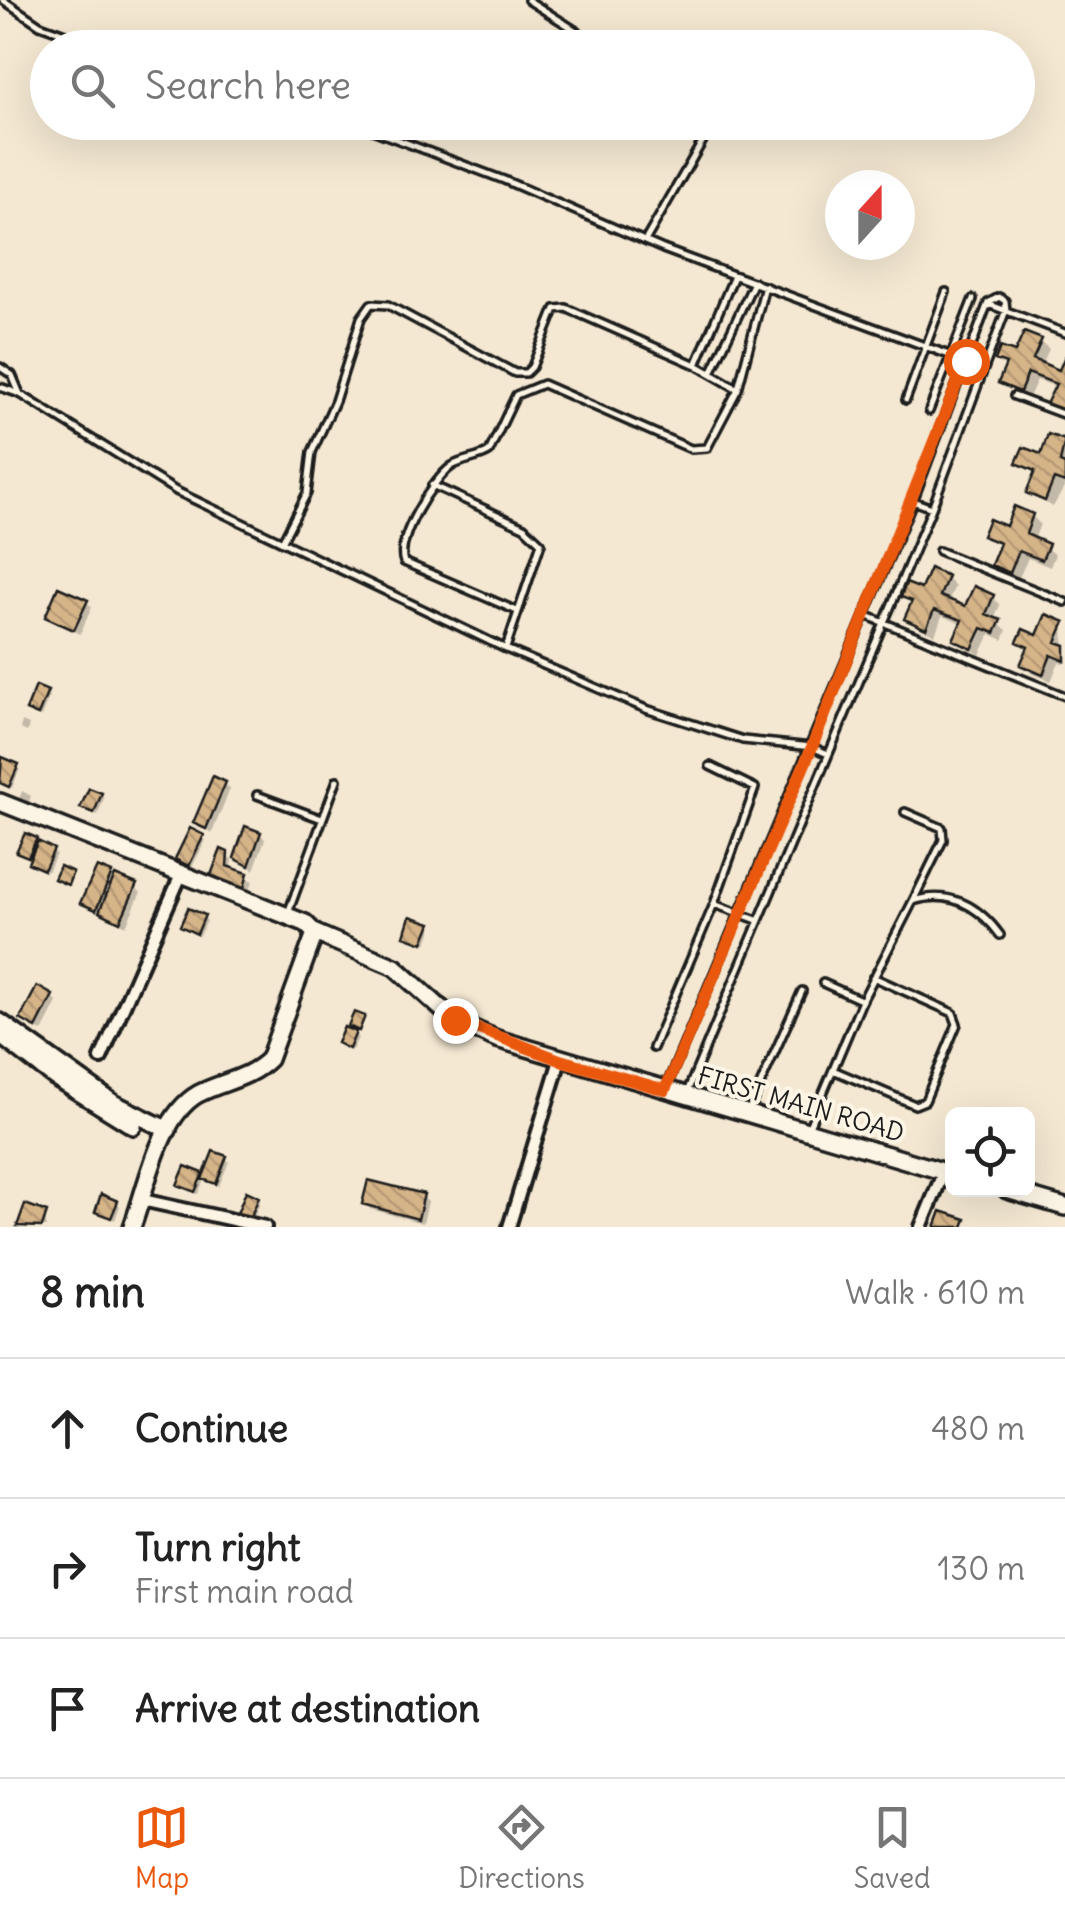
<!DOCTYPE html>
<meta charset="utf-8">
<style>
:root{--surface:#fff;--page:#f2f2f2;--text:#222;--muted:#767676;--line:#e0e0e0;--accent:#ea580c}
body{margin:0;font-family:Delius,sans-serif;background:var(--page);color:var(--text)}
.controls{position:absolute;right:30px;bottom:30px;display:grid;overflow:hidden;border-radius:15px;box-shadow:0 10px 40px #0002}
.controls button{width:90px;height:90px;display:grid;place-items:center;padding:0;border:0;border-bottom:2px solid var(--line);background:var(--surface);color:var(--text);font:50px sans-serif}
.compass{position:absolute;left:825px;top:170px;width:90px;height:90px;border-radius:50%;background:var(--surface);box-shadow:0 10px 40px #0002;rotate:21deg}
.stop{position:absolute;width:30px;height:30px;margin:-22px;border:8px solid #ea580c;border-radius:50%;background:#fff}
.stop.end{background:#ea580c;border-color:#fff;box-shadow:0 2px 10px #0008}
.list{margin:0;padding:0;list-style:none}
h2{display:flex;justify-content:space-between;align-items:center;height:130px;margin:0;padding:0 40px;font-size:42px}
h2 small{font-size:32px;font-weight:400;color:var(--muted)}
.list li{display:grid;grid-template-columns:65px 1fr auto;gap:30px;align-items:center;box-sizing:border-box;height:140px;padding:0 40px;border-top:2px solid var(--line)}
.list b{display:block;font-size:38px;white-space:nowrap}
.list p{margin:0;font-size:32px;white-space:nowrap;color:var(--muted)}
.list em{font-size:32px;font-style:normal;color:var(--muted)}
.icon{flex:none;width:55px;height:55px;fill:none;stroke:currentColor;stroke-width:2;stroke-linecap:round;stroke-linejoin:round}
.map{position:relative;flex:none;width:1065px;height:1227px;overflow:hidden}
.search{position:absolute;background:var(--surface);box-shadow:0 10px 40px #0002;left:30px;right:30px;top:30px;height:110px;display:flex;align-items:center;gap:25px;box-sizing:border-box;padding:0 35px;border-radius:55px;color:var(--muted);font-size:38px}
.sheet{height:550px;background:var(--surface)}
nav{display:flex;justify-content:space-around;align-items:center;box-sizing:border-box;height:140px;border-top:2px solid var(--line);background:var(--surface);font-size:28px;color:var(--muted)}
nav a{display:grid;justify-items:center;gap:5px}
nav .on{color:var(--accent)}
.map>svg:first-child{display:block}
</style>
<div class="map">
<svg width="1065" height="1227" viewBox="0 0 1065 1227">
<defs>
<pattern id="building-back-hatch" width="6" height="6" patternUnits="userSpaceOnUse" patternTransform="scale(2.5)"><rect width="6" height="6" fill="#d5b488"/><path d="M-1 5l2 2M0 0l6 6M5-1l2 2" fill="none" stroke="#b69a75"/></pattern>
</defs>
<rect width="100%" height="100%" fill="#f4e8d2"/>
<filter id="ink" filterUnits="userSpaceOnUse"><feTurbulence type="fractalNoise" baseFrequency=".01" numOctaves="2"/><feDisplacementMap in="SourceGraphic" scale="20" xChannelSelector="R" yChannelSelector="G"/><feConvolveMatrix kernelMatrix="1 2 1 2 8 2 1 2 1" color-interpolation-filters="sRGB"/></filter>
<g filter="url(#ink)">
<!-- shadow -->
<path fill="#0003" d="M1041,342L1049,349L1042,365L1061,373L1065,363V415L1049,403L1057,387L1037,380L1028,399L1001,382L1007,368L998,360Z
M1050,437L1065,443V486L1053,507L1029,493L1036,474L1019,463L1042,457Z
M1032,516L1040,524L1034,540L1055,554L1050,567L1028,558L1018,580L994,565L1001,547L985,535Z
M947,578L955,586L948,602L967,609L992,597L1000,605L994,620L1007,630L1003,640L990,634L980,655L956,640L963,624L942,616L935,635L907,619L913,605L904,596Z
M86,602L92,607L80,634L48,617Z
M1063,624L1065,664L1059,662L1051,681L1031,673L1023,665L1029,651L1020,642Z
M46,694L49,697L41,717L32,713L29,709Z
M22,722L29,725L27,732L20,729Z
M4,760L20,769L12,788L0,783Z
M225,784L230,789L212,833L196,822Z
M22,791L31,796L27,807L18,802Z
M101,795L104,798L98,815L83,807Z
M260,834L265,839L254,870L237,858Z
M202,837L206,840L192,867L181,862Z
M36,840L56,854L48,872L22,854Z
M226,854L232,860V870L253,881L249,892L218,885Z
M111,875L141,892L126,926L83,903Z
M204,918L207,921L200,935L186,929Z
M429,926L432,929L427,944L407,935Z
M52,997L57,1002L42,1032L23,1019Z
M354,1034L358,1038L352,1050L343,1046Z
M226,1158L229,1162L219,1186L204,1180L198,1194L180,1184L186,1169L206,1177Z
M423,1197L428,1202L423,1223L370,1209L365,1203Z
M257,1199L260,1202L252,1222L242,1218Z
M117,1203L120,1206L115,1220L98,1211Z
M46,1214V1227L20,1225Z"/>
<!-- building -->
<path fill="url(#building-back-hatch)" stroke="#1c1c1c" stroke-width="2.5" d="M1024,332L1042,339L1033,359L1059,370L1065,356V412L1046,404L1056,384L1028,373L1020,392L998,383L1006,364L995,360L1000,347L1015,352Z
M1048,434L1065,440L1060,462L1065,464V483L1054,479L1045,501L1026,493L1035,471L1016,463L1023,447L1041,454Z
M1014,506L1033,514L1026,534L1049,544L1042,560L1019,551L1010,573L991,565L1000,543L982,536L989,519L1006,526Z
M930,568L948,576L940,596L965,606L974,586L994,595L986,614L1001,620L995,633L982,628L972,649L953,640L962,620L934,610L926,629L904,619L912,601L901,597L906,583L921,589Z
M58,587L88,600L74,630L45,617Z
M1046,614L1065,622L1056,642L1065,645V661L1051,655L1043,675L1020,665L1028,647L1017,642L1023,629L1037,635Z
M36,686L48,691L38,715L26,710Z
M2,757L19,764L9,787L0,783Z
M213,776L226,782L206,829L193,823Z
M89,788L102,793L94,813L80,808Z
M245,826L261,832L249,866L234,858Z
M190,828L204,835L189,866L175,859Z
M25,833L37,838L28,857L16,852Z
M38,841L54,849L44,870L28,863Z
M221,849L228,852L227,866L248,873L244,888L209,880Z
M60,866L73,872L68,885L54,879Z
M97,867L112,873L96,910L80,903Z
M115,875L137,884L120,922L99,912Z
M188,908L205,915L197,934L180,926Z
M410,916L431,923L423,943L404,936Z
M37,986L53,995L36,1028L20,1019Z
M354,1012L365,1016L359,1031L348,1026Z
M344,1027L356,1032L349,1049L337,1043Z
M213,1151L227,1156L216,1184L202,1179Z
M185,1166L203,1173L195,1192L177,1185Z
M368,1180L424,1194L418,1219L362,1204Z
M246,1191L259,1197L249,1221L236,1216Z
M101,1194L118,1201L111,1218L95,1212Z
M25,1204L47,1212L42,1227L17,1226Z
M941,1211L966,1219L963,1227H935Z"/>
<g fill="none" stroke-linecap="round" stroke-linejoin="round">
<!-- lane casing -->
<g stroke="#1c1c1c" stroke-width="12">
<path id="lane" d="M3,0L40,25L104,48
M528,0L603,48
M351,122L504,180L663,249L984,368
M645,241L705,137L707,122
M988,304L1065,333
M696,365L734,276
M0,367L12,375L20,394
M711,373L754,282
M0,387L20,394L176,491L506,649L646,709L743,740L812,747L828,754
M1014,396L1065,415
M906,400L946,292
M929,411L973,299
M432,485L524,527L541,543L506,648
M913,501L932,508
M282,542L307,493L312,452L335,401L361,318L371,304L388,305L515,373H526L532,367L555,309L566,308L696,365L738,389
M939,551L1065,602
M517,611L404,562C395,540 433,479 452,466C463,459 478,459 489,452L516,395L543,384L691,449L707,448L738,389L765,286
M865,615L1065,696
M710,766L755,788L714,904L757,920
M257,795L322,819
M905,812L942,828L943,840L913,901
M288,913L337,780
M823,983L861,1000
M653,1048L714,904
M833,1070L915,1105L925,1101L957,1024L953,1013L873,977
M666,1087L913,501L988,303L999,297L1005,301L1006,310L932,508L687,1092
M748,1112L802,991
M808,1129L862,1001L913,901C949,890 978,905 1000,935"/>
</g>
<!-- street casing -->
<g stroke="#1c1c1c" stroke-width="18">
<path id="street" d="M101,1058L181,875
M142,1200L265,1227
M509,1227L560,1060
M921,1227L944,1171"/>
</g>
<!-- secondary casing -->
<g stroke="#1c1c1c" stroke-width="22">
<path id="secondary" d="M0,802L305,923L315,933L269,1059C249,1079 223,1081 198,1094C159,1116 147,1187 132,1227
M315,933L395,967L455,1021L497,1039L952,1174
M0,1022L115,1104L168,1130
M0,1035L56,1078L133,1126
M1007,1190L1065,1207"/>
</g>
<!-- lane -->
<use href="#lane" stroke="#fcf5e5" stroke-width="5"/>
<!-- street -->
<use href="#street" stroke="#fcf5e5" stroke-width="10"/>
<!-- secondary -->
<use href="#secondary" stroke="#fcf5e5" stroke-width="15"/>
</g>
</g>
<g fill="none" stroke-linecap="round" stroke-linejoin="round" filter="url(#ink)">
<!-- route -->
<path stroke="#ea580c" stroke-width="12" d="M455,1020L560,1060L665,1090L812,747L966,361"/>
</g>
<g text-anchor="middle" stroke-width="8" stroke-linejoin="round" paint-order="stroke">
<!-- street labels -->
<g font-size="25" fill="#1c1c1c" stroke="#fcf5e5">
<text transform="translate(801 1104) rotate(16)" y="9">FIRST MAIN ROAD</text>
</g>
</g>
</svg>
<div class="controls">
<button><svg class="icon" aria-label="locate" viewBox="0 0 24 24"><circle cx="12" cy="12" r="6"/><path d="M12 2v4M12 18v4M2 12h4M18 12h4"/></svg></button>
</div>
<svg class="compass" viewBox="-18 -18 36 36"><path d="M0-13l5 13h-10z" fill="#e53935"/><path d="M0 13l5-13h-10z" fill="#767676"/></svg>
<div class="stop" style="left:966px;top:361px"></div>
<div class="stop end" style="left:455px;top:1020px"></div>
<div class="search"><svg class="icon" aria-label="search" viewBox="0 0 24 24"><circle cx="10" cy="10" r="6"/><path d="M15 15l6 6"/></svg>Search here</div>
</div>
<section class="sheet">
<h2>8 min<small>Walk · 610 m</small></h2>
<ul class="list">
<li><svg class="icon" aria-label="ahead" viewBox="0 0 24 24"><path d="M12 20V5M6 11l6-6 6 6"/></svg><div><b>Continue</b></div><em>480 m</em></li>
<li><svg class="icon" aria-label="right" viewBox="0 0 24 24"><path d="M7 20v-9h11M14 6l5 5-5 5"/></svg><div><b>Turn right</b><p>First main road</p></div><em>130 m</em></li>
<li><svg class="icon" aria-label="arrive" viewBox="0 0 24 24"><path d="M6 21V4h12l-3 4 3 4H6"/></svg><div><b>Arrive at destination</b></div></li>
</ul>
</section>
<nav>
<a class="on"><svg class="icon" aria-label="map" viewBox="0 0 24 24"><path d="M3 6l6-2 6 2 6-2v14l-6 2-6-2-6 2zM9 4v14M15 6v14"/></svg>Map</a>
<a><svg class="icon" aria-label="directions" viewBox="0 0 24 24"><path d="M12 3l9 9-9 9-9-9zM9 14v-3h6M13 9l2 2-2 2"/></svg>Directions</a>
<a><svg class="icon" aria-label="saved" viewBox="0 0 24 24"><path d="M7 4h10v16l-5-4-5 4z"/></svg>Saved</a>
</nav>
